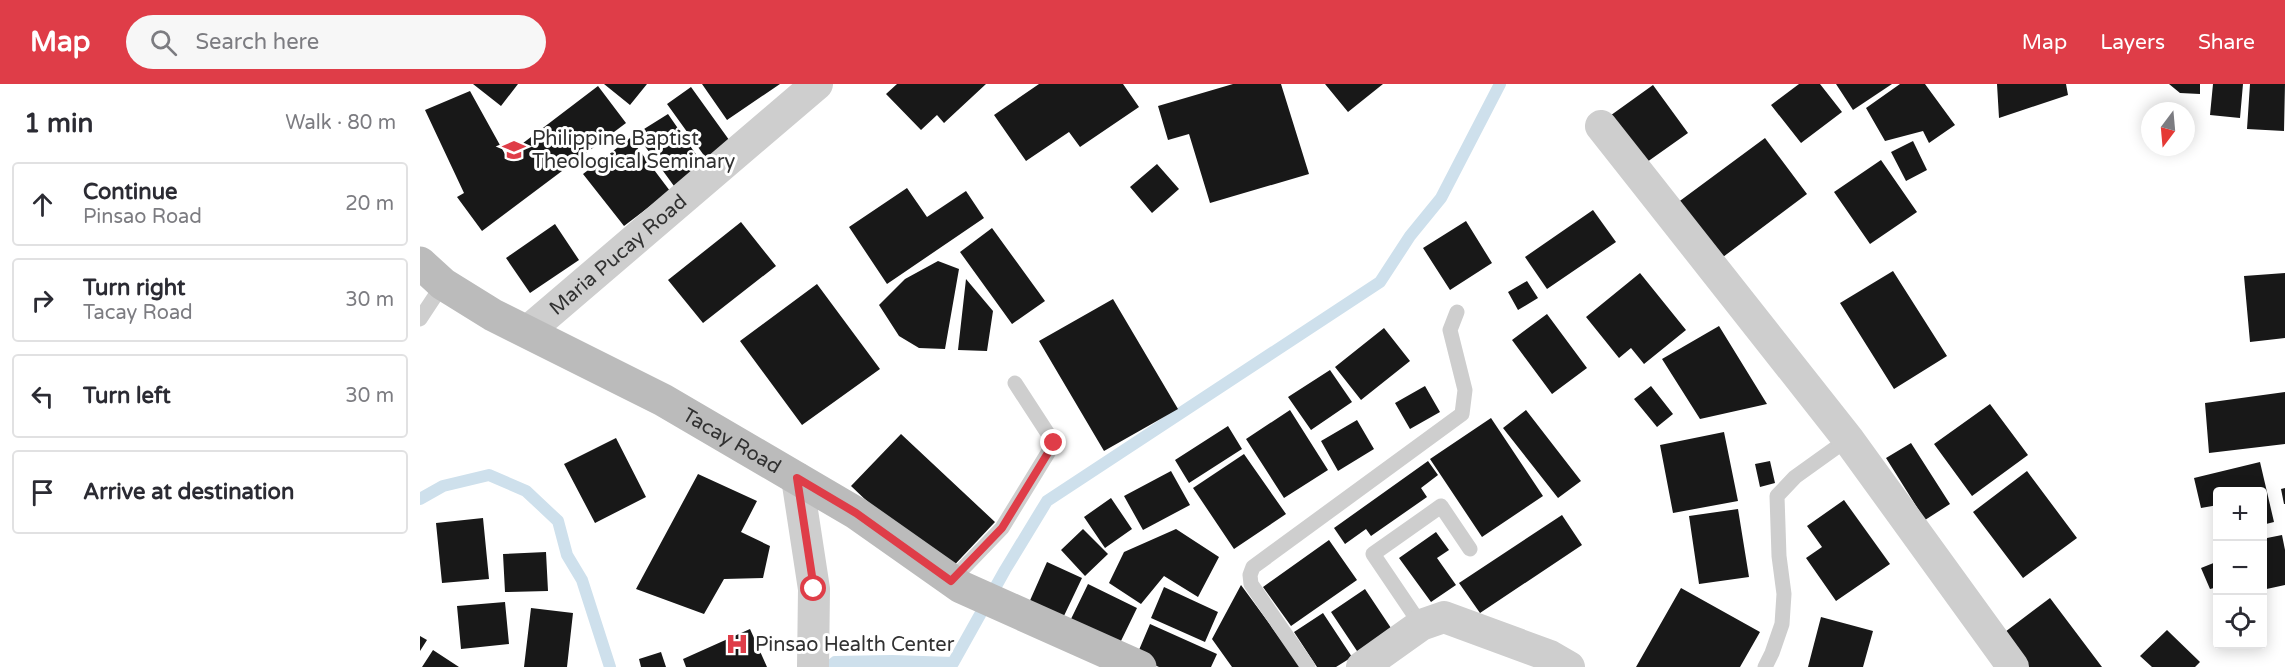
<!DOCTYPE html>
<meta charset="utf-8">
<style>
:root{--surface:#fff;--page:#f7f7f7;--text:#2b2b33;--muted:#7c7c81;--line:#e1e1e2;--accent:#df3d48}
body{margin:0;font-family:"Varela Round",sans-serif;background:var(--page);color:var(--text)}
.controls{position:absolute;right:18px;bottom:18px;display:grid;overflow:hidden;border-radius:6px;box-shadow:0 3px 15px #0003}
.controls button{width:54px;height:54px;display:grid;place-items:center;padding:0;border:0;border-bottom:2px solid var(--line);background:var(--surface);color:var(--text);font:30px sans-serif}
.compass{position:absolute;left:1721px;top:18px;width:54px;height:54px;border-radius:50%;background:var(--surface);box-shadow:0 3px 15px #0003;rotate:196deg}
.stop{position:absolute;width:18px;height:18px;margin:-14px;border:4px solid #df3d48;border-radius:50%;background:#fff}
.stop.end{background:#df3d48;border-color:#fff;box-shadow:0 2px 6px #0008}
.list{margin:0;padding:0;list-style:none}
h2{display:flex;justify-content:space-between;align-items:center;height:78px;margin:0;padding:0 24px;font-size:26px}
h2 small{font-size:20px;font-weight:400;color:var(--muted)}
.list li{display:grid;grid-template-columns:39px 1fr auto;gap:18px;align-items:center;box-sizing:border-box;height:84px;margin:0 12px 12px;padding:0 12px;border:2px solid var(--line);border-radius:6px}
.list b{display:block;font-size:22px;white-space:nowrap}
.list p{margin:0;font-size:20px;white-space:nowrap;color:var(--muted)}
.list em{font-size:20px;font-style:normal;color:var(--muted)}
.icon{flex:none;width:33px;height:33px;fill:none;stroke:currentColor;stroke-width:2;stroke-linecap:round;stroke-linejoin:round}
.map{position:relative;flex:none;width:1865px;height:583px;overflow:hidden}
header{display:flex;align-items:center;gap:36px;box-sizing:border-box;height:84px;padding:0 30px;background:var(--accent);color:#fff}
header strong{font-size:28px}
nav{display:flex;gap:33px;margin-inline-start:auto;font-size:21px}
.search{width:420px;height:54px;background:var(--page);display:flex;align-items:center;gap:15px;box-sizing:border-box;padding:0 21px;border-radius:33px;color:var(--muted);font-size:22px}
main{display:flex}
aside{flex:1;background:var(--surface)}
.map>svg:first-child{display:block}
</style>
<header>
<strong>Map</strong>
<div class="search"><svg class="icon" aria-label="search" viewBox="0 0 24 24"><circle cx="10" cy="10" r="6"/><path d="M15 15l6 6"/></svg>Search here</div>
<nav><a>Map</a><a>Layers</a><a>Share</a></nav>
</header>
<main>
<aside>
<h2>1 min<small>Walk · 80 m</small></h2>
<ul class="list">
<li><svg class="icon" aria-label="ahead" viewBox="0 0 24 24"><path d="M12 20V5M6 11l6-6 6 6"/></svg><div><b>Continue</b><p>Pinsao Road</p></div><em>20 m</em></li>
<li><svg class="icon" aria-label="right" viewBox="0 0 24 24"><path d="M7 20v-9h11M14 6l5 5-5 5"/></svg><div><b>Turn right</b><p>Tacay Road</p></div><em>30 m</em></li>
<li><svg class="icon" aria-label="left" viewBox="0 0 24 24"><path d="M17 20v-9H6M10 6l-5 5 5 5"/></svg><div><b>Turn left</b></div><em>30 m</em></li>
<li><svg class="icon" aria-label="arrive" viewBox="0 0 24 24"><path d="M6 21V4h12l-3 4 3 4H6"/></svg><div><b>Arrive at destination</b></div></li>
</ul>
</aside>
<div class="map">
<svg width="1865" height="583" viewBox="0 0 1865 583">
<rect width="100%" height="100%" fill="#fff"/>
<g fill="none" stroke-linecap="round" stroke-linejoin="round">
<!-- stream -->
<path stroke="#cee0ec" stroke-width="12" d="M0,415L23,402L69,391L106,407L138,437L147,471L162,496L190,583
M409,583L415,578L472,577L533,579L585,486L627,417L960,198L990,152L1021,114L1080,0"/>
</g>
<!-- building -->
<path fill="#181818" d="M53,0H98L81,22Z
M184,0H227L210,21Z
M282,0H360L307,36Z
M477,0H566L524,39L517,31L501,46L466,10Z
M619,0H703L719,23L660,63L649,48L606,77L574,31Z
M813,0H861L889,90L790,119L769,50L748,56L738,22Z
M905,0H963L928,28Z
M1379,0H1400L1422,28L1381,59L1351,21Z
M1416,0H1472L1433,26Z
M1480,0H1505L1535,41L1509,59L1503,47L1465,57L1446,24Z
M1577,0H1646L1648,11L1579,34Z
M1749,0H1780V10L1760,9Z
M1793,0H1823L1820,34L1790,31Z
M1830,0H1865L1864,47L1827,45Z
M1233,1L1268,49L1220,83L1187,34Z
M178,2L206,39L62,147L37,113L44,109L5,26L50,7L86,72Z
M271,3L312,60L288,77L247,20Z
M248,30L284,82L254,102L216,50Z
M210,54L250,107L204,142L163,90Z
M1345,54L1387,110L1295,179L1253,122Z
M1493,57L1507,86L1486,97L1471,68Z
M1461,76L1497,128L1450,160L1414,108Z
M737,80L759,105L732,129L710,103Z
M487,104L507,133L546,107L564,134L467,200L429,143Z
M1173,126L1196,158L1127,205L1105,173Z
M1046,137L1072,179L1030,206L1003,164Z
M321,138L356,182L283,239L248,196Z
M135,140L159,176L110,209L86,174Z
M572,144L625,217L592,240L540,168Z
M518,177L539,185L525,265L499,264L479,252L459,221L485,195Z
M1473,187L1527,272L1474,305L1420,219Z
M1220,189L1266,246L1224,280L1211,264L1199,274L1166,233Z
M1865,189V254L1830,258L1824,192Z
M546,195L573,227L567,267L538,266Z
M1107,197L1118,214L1098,226L1088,208Z
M397,200L460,285L382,341L320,257Z
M693,215L758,325L684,367L619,257Z
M1127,230L1167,284L1132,310L1092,256Z
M1299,242L1347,320L1280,335L1242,275Z
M964,244L990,277L941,316L915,283Z
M910,286L932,318L891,346L868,313Z
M1005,302L1020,328L990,345L975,319Z
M1231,302L1253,330L1237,343L1214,315Z
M1865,308V360L1789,369L1785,319Z
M1570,320L1608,371L1552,412L1514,360Z
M870,326L908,386L864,414L826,355Z
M1106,326L1161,397L1138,414L1083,344Z
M1071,334L1123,412L1062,453L1010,375Z
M937,336L954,365L918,387L901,357Z
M808,342L822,365L769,399L755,376Z
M1304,348L1318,417L1253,429L1240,361Z
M481,350L575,438L525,491L431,402Z
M196,354L226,413L175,439L144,380Z
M1491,359L1530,420L1505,436L1466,374Z
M824,370L866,430L814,465L773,404Z
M1008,377L1018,391L1001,404L1007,413L951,452L946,445L925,460L914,444Z
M1350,377L1355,399L1340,403L1335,380Z
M1840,378L1854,438L1842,441V408H1798V421L1781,424L1774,394Z
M751,387L770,421L723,446L704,412Z
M1607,387L1657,454L1603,494L1553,428Z
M278,390L337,417L321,448L350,462L343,494L304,495L284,530L216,505Z
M1865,404V420H1864L1861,405Z
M691,414L712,445L685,464L664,433Z
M1424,416L1470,480L1416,517L1386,474L1402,463L1387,442Z
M1318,425L1329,493L1279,500L1269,432Z
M1142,431L1162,461L1060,529L1039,499Z
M63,434L69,495L22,499L16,439Z
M663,445L688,470L665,492L641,466Z
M756,445L799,473L778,513L744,492L721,520L689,499L704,468Z
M1016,448L1029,466L1017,474L1036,501L1011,518L979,474Z
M1862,451L1865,466V501L1842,506V455Z
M909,456L937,496L871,542L843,503Z
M126,468L128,507L85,508L83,470Z
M627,478L662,494L642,536L608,521Z
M1796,478L1798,503L1790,505L1781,484Z
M668,500L717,524L700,559L651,535Z
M821,501L881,583H812L792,555Z
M744,503L798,528L785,558L731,534Z
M1261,504L1340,548L1320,583H1216Z
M945,505L973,547L939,570L911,528Z
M1630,514L1682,583H1605L1581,551Z
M85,518L89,560L41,565L37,522Z
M111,524L153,529L147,583H104Z
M903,529L932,573L916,583H897L874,548Z
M1401,533L1453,547L1443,583H1388Z
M730,540L797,570L791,583H739L716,573Z
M330,545L347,583H266L263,575Z
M1747,546L1780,578L1775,583H1732L1720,572Z
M0,552L7,556L0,567Z
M13,566L39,583H2Z
M241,568L246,583H221L219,575Z"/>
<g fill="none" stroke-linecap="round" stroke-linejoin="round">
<!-- service -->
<path stroke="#cecece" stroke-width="15" d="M0,235L23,200
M531,497L582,444L634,359L595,299
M1001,541L953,470L1021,422L1050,465
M888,583L831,500L830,491L833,483L1042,330L1045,306L1030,246L1037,228
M1345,583L1352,569L1362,540L1364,510L1359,472L1357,412L1375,393L1428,355"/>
<!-- minor -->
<g stroke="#cecece" stroke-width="32">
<path d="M1181,42L1428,355L1593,583"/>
<path id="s1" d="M108,247L397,0"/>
<path d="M377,394L394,505L393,583"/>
<path d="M942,583L1001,541L1024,533L1130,572L1149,583"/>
</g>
<!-- secondary -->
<path stroke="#bbb" stroke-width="33" id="s2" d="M0,179L23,200L73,231L243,316L436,429L541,503L720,583"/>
</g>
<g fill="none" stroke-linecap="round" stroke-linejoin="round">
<!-- route -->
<path stroke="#df3d48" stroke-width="8" d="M394,505L377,394L436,429L531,497L582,444L634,359"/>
</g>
<!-- icons -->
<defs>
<g id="university-bare" transform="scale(1.8)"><path d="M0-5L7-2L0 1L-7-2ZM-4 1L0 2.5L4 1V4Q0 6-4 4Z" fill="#df3d48" stroke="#fff" stroke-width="2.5" paint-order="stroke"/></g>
<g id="hospital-bare" transform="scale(1.8)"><path d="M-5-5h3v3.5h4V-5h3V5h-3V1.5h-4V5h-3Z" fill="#df3d48" stroke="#fff" stroke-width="2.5" paint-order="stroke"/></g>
</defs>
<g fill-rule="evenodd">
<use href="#university-bare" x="94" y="66"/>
<use href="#hospital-bare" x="317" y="560"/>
</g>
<g text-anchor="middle" stroke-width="6" stroke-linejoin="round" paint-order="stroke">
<!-- poi labels -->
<g font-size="20" fill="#313131" stroke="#fff" text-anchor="start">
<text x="112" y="61">Philippine Baptist<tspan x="112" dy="23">Theological Seminary</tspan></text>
<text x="335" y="567">Pinsao Health Center</text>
</g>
<!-- street labels -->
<g font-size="20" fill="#313131" stroke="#fff">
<text dy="7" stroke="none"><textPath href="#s1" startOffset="118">Maria Pucay Road</textPath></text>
<text dy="7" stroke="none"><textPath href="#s2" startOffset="360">Tacay Road</textPath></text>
</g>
</g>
</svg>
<div class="controls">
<button>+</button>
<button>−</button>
<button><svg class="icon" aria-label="locate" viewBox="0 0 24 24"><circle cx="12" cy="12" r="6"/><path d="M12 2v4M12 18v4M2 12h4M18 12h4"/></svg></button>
</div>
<svg class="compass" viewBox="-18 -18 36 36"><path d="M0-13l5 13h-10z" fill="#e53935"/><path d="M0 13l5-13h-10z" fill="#7c7c81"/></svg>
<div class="stop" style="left:394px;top:505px"></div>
<div class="stop end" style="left:634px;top:359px"></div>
</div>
</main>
